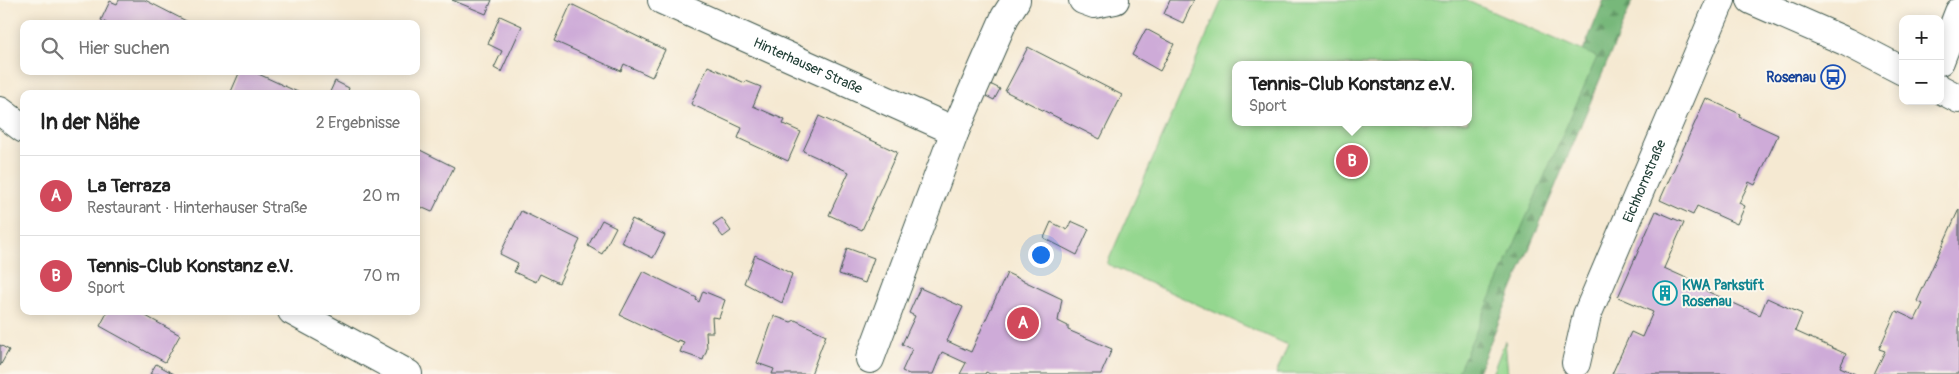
<!DOCTYPE html>
<html lang="de">
<meta charset="utf-8">
<style>
:root{--surface:#fff;--page:#f6f6f6;--text:#222;--muted:#767676;--line:#e0e0e0;--accent:#d1495b}
body{margin:0;font-family:Pangolin,sans-serif;background:var(--page);color:var(--text)}
.controls{position:absolute;right:15px;top:15px;display:grid;overflow:hidden;border-radius:10px;box-shadow:0 2px 12px #0003}
.controls button{width:45px;height:45px;display:grid;place-items:center;padding:0;border:0;border-bottom:1px solid var(--line);background:var(--surface);color:var(--text);font:25px sans-serif}
.you{position:absolute;left:1040px;top:254px;width:18px;height:18px;margin:-12px;border:4px solid #fff;border-radius:50%;background:#1a73e8;box-shadow:0 0 0 8px #1a73e833}
.badge{display:grid;place-items:center;width:32px;height:32px;border-radius:50%;background:var(--accent);color:#fff;font-size:16px;font-weight:700}
.pin{position:absolute;translate:-50% -50%;border:2px solid #fff;box-shadow:0 1px 5px #0006}
.popup{position:absolute;left:1232px;top:61px;width:240px;height:65px;box-sizing:border-box;display:grid;place-content:center;border-radius:10px;background:var(--surface);filter:drop-shadow(0 1px 4px #0005);font-size:16px;white-space:nowrap;color:var(--muted)}
.popup b{font-size:19px;color:var(--text)}
.popup::after{content:'';position:absolute;left:50%;top:100%;margin-left:-10px;border:10px solid transparent;border-top-color:var(--surface)}
.list{margin:0;padding:0;list-style:none}
h2{display:flex;justify-content:space-between;align-items:center;height:65px;margin:0;padding:0 20px;font-size:21px}
h2 small{font-size:16px;font-weight:400;color:var(--muted)}
.list li{display:grid;grid-template-columns:32px 1fr auto;gap:15px;align-items:center;box-sizing:border-box;height:80px;padding:0 20px;border-top:1px solid var(--line)}
.list b{display:block;font-size:19px;white-space:nowrap}
.list p{margin:0;font-size:16px;white-space:nowrap;color:var(--muted)}
.list em{font-size:16px;font-style:normal;color:var(--muted)}
.icon{flex:none;width:28px;height:28px;fill:none;stroke:currentColor;stroke-width:2;stroke-linecap:round;stroke-linejoin:round}
.map{position:relative;flex:none;width:1959px;height:374px;overflow:hidden}
.search{position:absolute;background:var(--surface);box-shadow:0 2px 12px #0003;left:20px;top:20px;width:400px;height:55px;display:flex;align-items:center;gap:12px;box-sizing:border-box;padding:0 18px;border-radius:10px;color:var(--muted);font-size:19px}
.panel{position:absolute;background:var(--surface);box-shadow:0 2px 12px #0003;left:20px;top:90px;width:400px;height:225px;border-radius:10px}
.map>svg:first-child{display:block}
</style>
<div class="map">
<svg width="1959" height="374" viewBox="0 0 1959 374">
<defs>
<pattern id="grass-tufts" width="24" height="20" patternUnits="userSpaceOnUse" patternTransform="scale(1.25)"><rect width="24" height="20" fill="#94d78f"/><path d="M3 7l-1-3M5 7V3M7 7l1-3M15 17l-1-3M17 17v-4M19 17l1-3" fill="none" stroke="#7fb97c"/></pattern>
<pattern id="forest-firs" width="22" height="20" patternUnits="userSpaceOnUse" patternTransform="scale(1.25)"><rect width="22" height="20" fill="#77b87a"/><path d="M5 1l3.5 6h-7zM16 11l3.5 6h-7z" fill="#619765"/></pattern>
</defs>
<rect width="100%" height="100%" fill="#fbf7ec"/>
<filter id="ink" filterUnits="userSpaceOnUse"><feTurbulence type="fractalNoise" baseFrequency=".02" numOctaves="2"/><feDisplacementMap in="SourceGraphic" scale="10" xChannelSelector="R" yChannelSelector="G"/><feConvolveMatrix kernelMatrix="1 2 1 2 8 2 1 2 1" color-interpolation-filters="sRGB"/></filter>
<filter id="wash" filterUnits="userSpaceOnUse"><feTurbulence type="fractalNoise" baseFrequency=".0096" numOctaves="4" result="noise"/><feDisplacementMap in="SourceGraphic" scale="20" xChannelSelector="R" yChannelSelector="G"/><feGaussianBlur stdDeviation="1.12" result="paint"/><feColorMatrix in="noise" values="0 0 0 0 0 0 0 0 0 0 0 0 0 0 0 0 0 1.4 0 .05"/><feComposite in="paint" operator="in"/></filter>
<g filter="url(#wash)">
<rect width="100%" height="100%" fill="#f5e9d2"/>
<!-- grass -->
<path fill="url(#grass-tufts)" stroke="#5a8a62" d="M1505,341L1508,374H1492Z"/>
<!-- forest -->
<path fill="url(#forest-firs)" stroke="#4b7a57" d="M1604,0H1633L1477,374H1451Z"/>
<!-- park -->
<path fill="#94d78f" stroke="#5a8a62" fill-rule="evenodd" d="M1222,0H1465L1597,57L1457,374H1276L1288,345L1107,264ZM1236,65H1468V122H1236Z"/>
<g id="blocks">
<!-- building -->
<path fill="#ceabd8" d="M119,0H145L192,24H108L101,20L110,1L117,4Z
M452,0H492L486,14Z
M1170,0H1194L1183,23L1164,14Z
M571,4L665,50L652,77L624,64L621,71L554,41Z
M500,16L522,26L501,72L494,68L502,51L488,44Z
M1146,29L1174,44L1160,71L1132,55Z
M1028,47L1122,95L1100,139L1005,91Z
M708,66L745,83L746,81L761,87L753,106L785,120L783,124L801,132L788,161L738,138L742,128L691,104Z
M240,71H252L302,94H230Z
M335,81L349,88L347,94H329Z
M990,84L1000,89L994,100L984,95Z
M1706,98L1740,114L1739,117L1778,135L1755,185L1749,182L1746,189L1739,203L1745,206L1737,224L1697,206L1693,215L1660,200Z
M819,116L897,152L862,230L829,215L849,172L803,151Z
M416,148L454,167L432,212L416,205Z
M1959,209V374H1874L1885,351L1879,349L1896,311L1915,320L1923,304L1917,301Z
M521,211L580,240L559,283L540,274L536,282L514,272L518,263L500,254Z
M1656,211L1684,223L1664,268L1704,286L1702,289L1760,315L1767,298L1802,314L1795,331L1846,354L1840,367L1855,374H1612L1631,332L1642,337L1653,312L1618,297Z
M722,218L731,231L723,237L713,224Z
M632,219L665,235L653,258L621,242Z
M602,220L616,227L602,254L588,246Z
M1071,221L1089,229L1077,255L1044,238L1051,222L1067,230Z
M847,248L874,258L865,283L839,274Z
M755,255L792,274L782,303L744,283Z
M643,271L697,298L696,300L699,302L703,291L725,300L719,318L712,317L713,332H706L707,349L703,360L680,352L684,342L678,340L677,342L620,315Z
M1007,273L1062,299L1058,321L1068,326V330L1112,349L1101,374H990L986,372L985,374H960L966,363L942,352L933,374H909L902,371L912,349L902,344L915,316L909,313L920,288L963,307L947,341L971,352Z
M108,311H137L180,335L165,362L100,326Z
M774,316L791,322L795,320L826,335L811,374H772L774,369L757,363Z
M0,345L9,350L0,366Z
M156,364L174,374H150Z"/>
</g>
</g>
<g filter="url(#ink)">
<use href="#blocks" fill-opacity="0" stroke="#3f574c" stroke-width="1"/>
<g fill="none" stroke-linecap="round" stroke-linejoin="round">
<!-- minor casing -->
<g stroke="#3f574c" stroke-width="30">
<g id="minor">
<path id="s1" d="M662,0L955,131"/>
<path d="M1083,0L1094,4L1115,0"/>
<path d="M1751,0L1847,42L1903,71"/>
<path d="M1940,61L1959,12"/>
<path d="M1940,89L1959,99"/>
<path d="M0,111L24,129"/>
<path d="M292,311L408,374"/>
<path d="M870,359L955,131L1005,17L1016,0"/>
<path id="s2" d="M1576,363L1587,315L1721,0"/>
</g>
</g>
<!-- minor -->
<use href="#minor" stroke="#fff" stroke-width="28"/>
</g>
</g>
<!-- icons -->
<defs>
<g id="bus-ring" transform="scale(1.25)"><circle r="9.5" fill="#fbf7ec" stroke="#1a4fb4" stroke-width="1.5"/><path d="M-5-6H5V4H4V6H2V4H-2V6H-4V4H-5ZM-3.5-4V0h7V-4ZM-3.5 1.2v1.5H-2V1.2ZM2 1.2v1.5H3.5V1.2Z" fill="#1a4fb4"/></g>
<g id="building-ring" transform="scale(1.25)"><circle r="9.5" fill="#fbf7ec" stroke="#0f9aa8" stroke-width="1.5"/><path d="M-4-6H4V6H1V3H-1V6H-4ZM-2.5-4.3h1.7v1.8h-1.7ZM.8-4.3h1.7v1.8H.8ZM-2.5-1h1.7V.8h-1.7ZM.8-1h1.7V.8H.8Z" fill="#0f9aa8"/></g>
</defs>
<g fill-rule="evenodd">
<use href="#bus-ring" x="1833" y="77"/>
<use href="#building-ring" x="1665" y="293"/>
</g>
<g text-anchor="middle" stroke-width="4" stroke-linejoin="round" paint-order="stroke">
<!-- street labels -->
<g font-size="14" fill="#1f3d34" stroke="#fbf7ec">
<text dy="5" stroke="none"><textPath href="#s1" startOffset="160">Hinterhauser Straße</textPath></text>
<text dy="5" stroke="none"><textPath href="#s2" startOffset="195">Eichhornstraße</textPath></text>
</g>
<!-- transit labels -->
<g font-size="14" font-weight="bold" fill="#164399" stroke="#fbf7ec" text-anchor="end">
<text x="1816" y="82">Rosenau</text>
</g>
<!-- culture labels -->
<g font-size="14" font-weight="bold" fill="#0d838f" stroke="#fbf7ec" text-anchor="start">
<text x="1682" y="290">KWA Parkstift<tspan x="1682" dy="16">Rosenau</tspan></text>
</g>
</g>
</svg>
<div class="controls">
<button>+</button>
<button>−</button>
</div>
<div class="you"></div>
<div class="pin badge" style="left:1023px;top:323px">A</div>
<div class="pin badge" style="left:1352px;top:161px">B</div>
<div class="popup"><b>Tennis-Club Konstanz e.V.</b>Sport</div>
<div class="search"><svg class="icon" aria-label="search" viewBox="0 0 24 24"><circle cx="10" cy="10" r="6"/><path d="M15 15l6 6"/></svg>Hier suchen</div>
<section class="panel">
<h2>In der Nähe<small>2 Ergebnisse</small></h2>
<ul class="list">
<li><span class="badge">A</span><div><b>La Terraza</b><p>Restaurant · Hinterhauser Straße</p></div><em>20 m</em></li>
<li><span class="badge">B</span><div><b>Tennis-Club Konstanz e.V.</b><p>Sport</p></div><em>70 m</em></li>
</ul>
</section>
</div>
